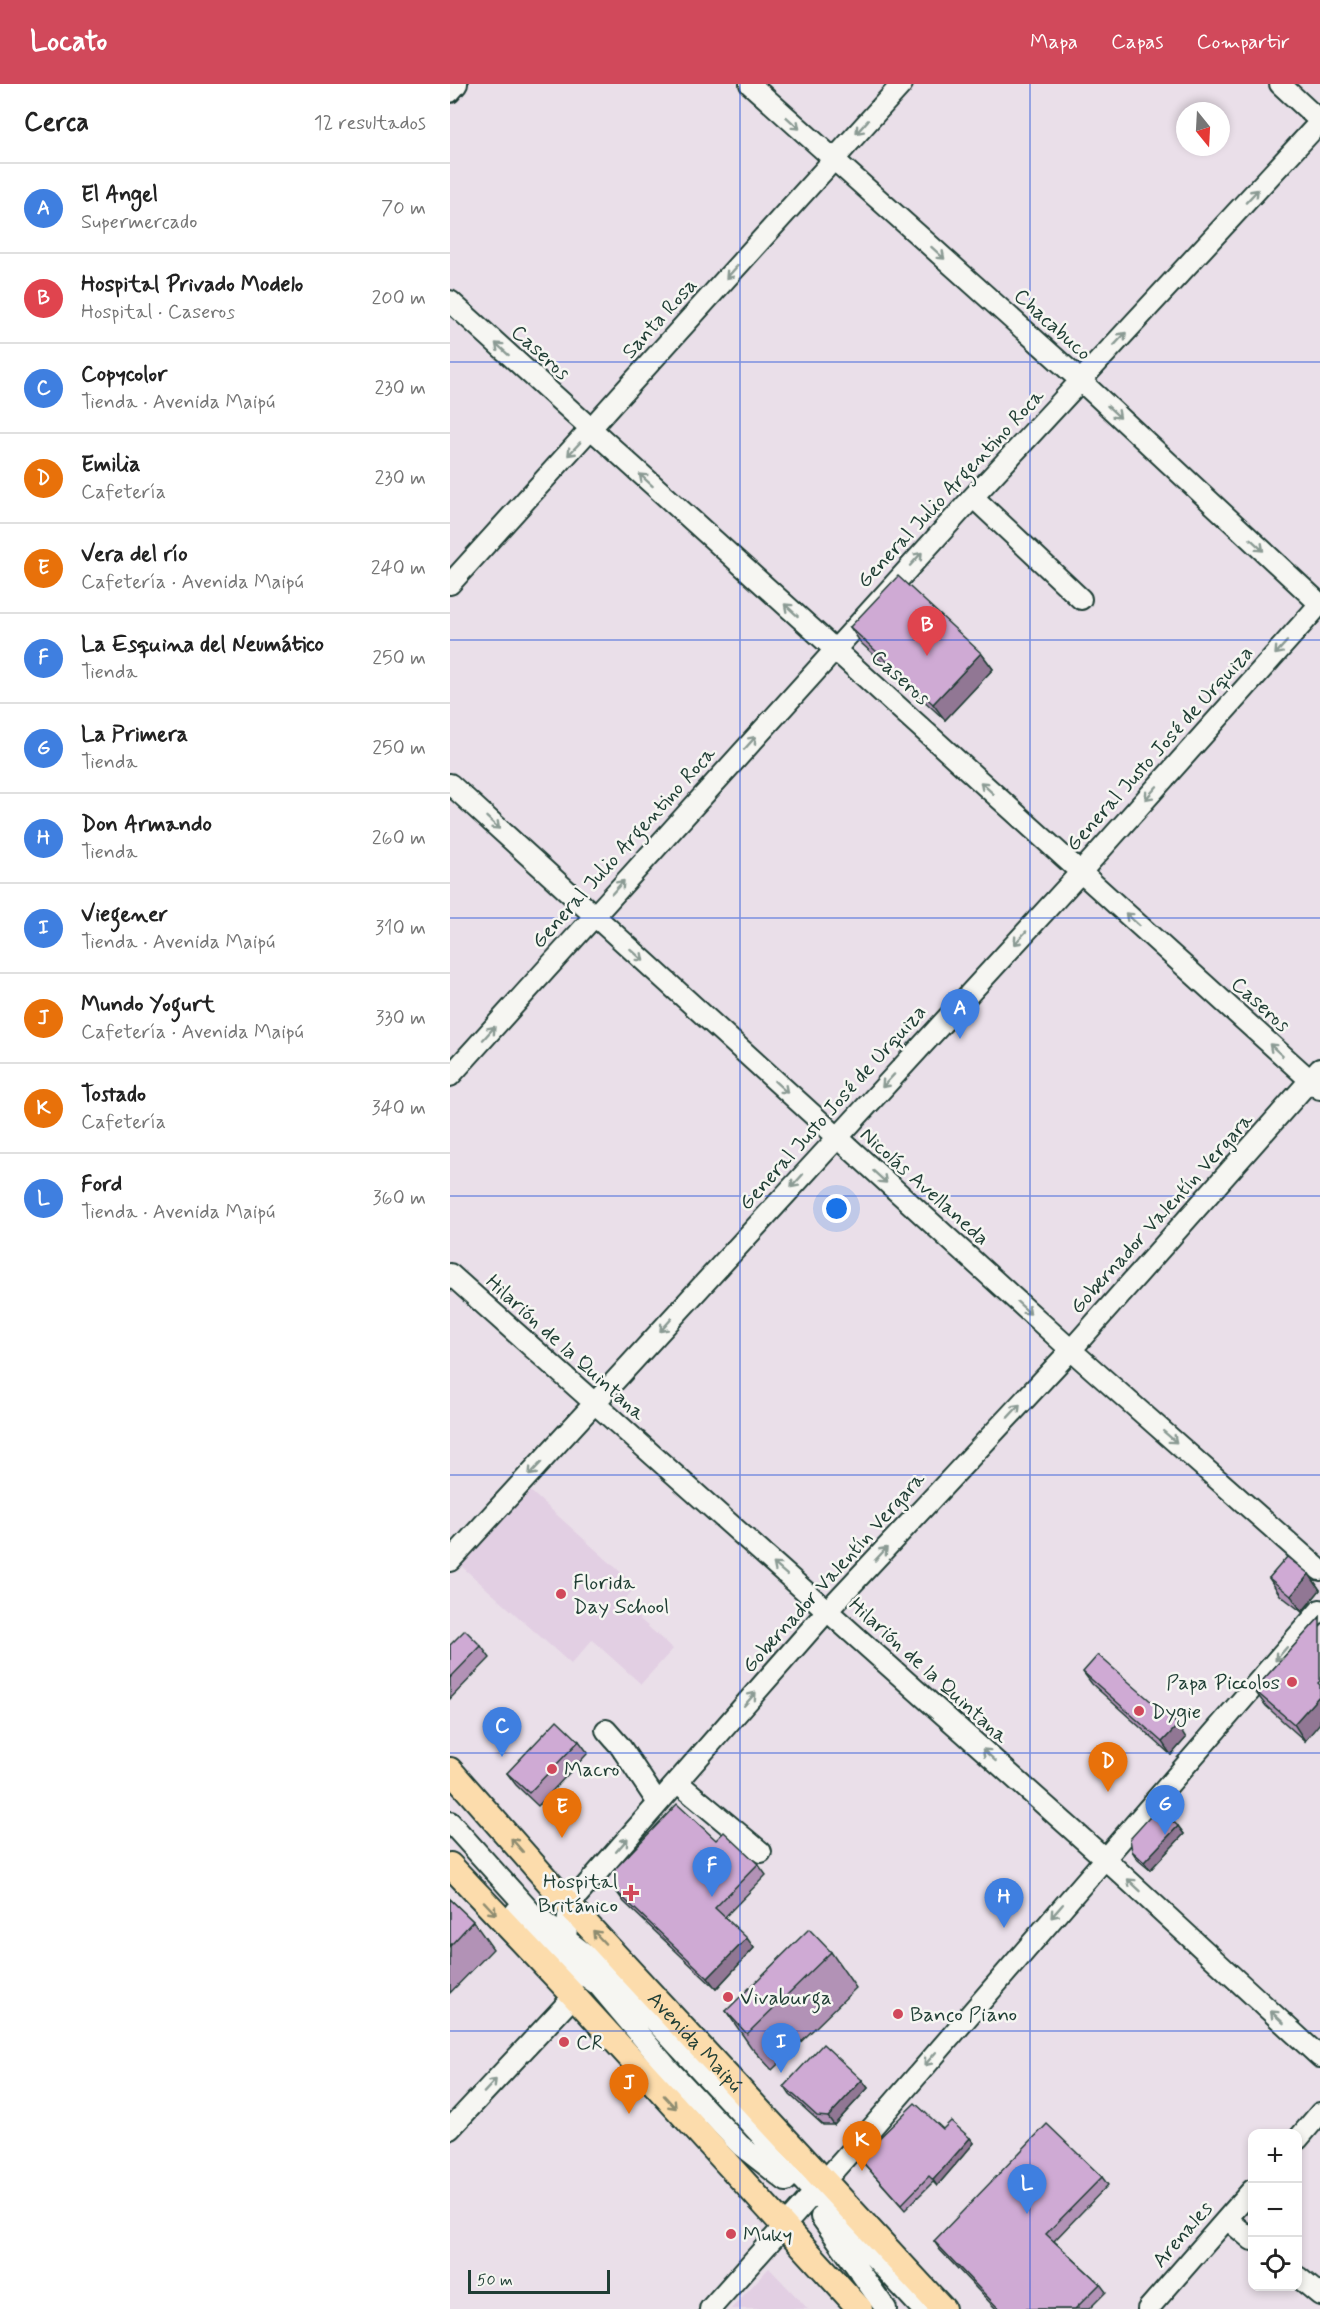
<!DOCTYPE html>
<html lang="es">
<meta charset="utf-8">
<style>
:root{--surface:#fff;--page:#f6f6f6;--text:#222;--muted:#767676;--line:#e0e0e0;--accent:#d1495b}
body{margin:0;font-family:Mynerve,sans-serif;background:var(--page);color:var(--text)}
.controls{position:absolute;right:18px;bottom:18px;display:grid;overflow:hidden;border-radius:12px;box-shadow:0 3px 9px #0003}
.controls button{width:54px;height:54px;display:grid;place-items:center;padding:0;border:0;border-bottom:2px solid var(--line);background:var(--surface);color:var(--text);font:30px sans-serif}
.compass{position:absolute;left:726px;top:18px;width:54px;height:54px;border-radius:50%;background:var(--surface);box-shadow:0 3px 9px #0003;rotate:162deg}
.scale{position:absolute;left:18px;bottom:15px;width:142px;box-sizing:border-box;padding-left:6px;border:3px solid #1f3d34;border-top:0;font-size:16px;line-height:21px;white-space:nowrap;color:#1f3d34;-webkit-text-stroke:4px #f6f6f2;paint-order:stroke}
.you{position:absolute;left:387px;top:1125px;width:21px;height:21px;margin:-15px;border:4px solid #fff;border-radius:50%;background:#1a73e8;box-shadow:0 0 0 9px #1a73e833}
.badge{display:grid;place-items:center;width:39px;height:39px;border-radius:50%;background:var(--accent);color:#fff;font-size:20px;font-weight:700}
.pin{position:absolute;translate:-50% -50px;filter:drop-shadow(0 2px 3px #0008)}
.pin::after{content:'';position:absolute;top:32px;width:21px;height:18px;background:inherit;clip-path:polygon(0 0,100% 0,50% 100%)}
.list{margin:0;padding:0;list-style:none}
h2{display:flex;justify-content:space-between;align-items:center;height:78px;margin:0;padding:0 24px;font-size:26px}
h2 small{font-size:20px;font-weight:400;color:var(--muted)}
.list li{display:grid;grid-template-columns:39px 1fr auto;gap:18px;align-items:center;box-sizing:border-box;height:90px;padding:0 24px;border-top:2px solid var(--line)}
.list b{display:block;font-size:22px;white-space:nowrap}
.list p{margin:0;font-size:20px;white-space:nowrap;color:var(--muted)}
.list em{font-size:20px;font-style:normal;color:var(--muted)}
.icon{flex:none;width:33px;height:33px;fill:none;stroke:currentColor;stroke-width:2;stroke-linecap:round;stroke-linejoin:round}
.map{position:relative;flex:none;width:870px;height:2225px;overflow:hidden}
header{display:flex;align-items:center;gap:36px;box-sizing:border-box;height:84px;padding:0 30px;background:var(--accent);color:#fff}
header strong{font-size:28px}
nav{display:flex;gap:33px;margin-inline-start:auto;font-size:21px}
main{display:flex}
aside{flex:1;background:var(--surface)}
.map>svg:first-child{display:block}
</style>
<header>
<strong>Locato</strong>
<nav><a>Mapa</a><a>Capas</a><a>Compartir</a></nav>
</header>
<main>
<aside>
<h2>Cerca<small>12 resultados</small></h2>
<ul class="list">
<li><span class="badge" style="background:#3f7fe0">A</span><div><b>El Angel</b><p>Supermercado</p></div><em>70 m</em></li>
<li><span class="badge" style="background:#e0444e">B</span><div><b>Hospital Privado Modelo</b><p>Hospital · Caseros</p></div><em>200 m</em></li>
<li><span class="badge" style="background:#3f7fe0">C</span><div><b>Copycolor</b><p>Tienda · Avenida Maipú</p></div><em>230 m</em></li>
<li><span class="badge" style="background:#e8710a">D</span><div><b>Emilia</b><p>Cafetería</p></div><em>230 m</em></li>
<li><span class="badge" style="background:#e8710a">E</span><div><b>Vera del río</b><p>Cafetería · Avenida Maipú</p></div><em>240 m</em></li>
<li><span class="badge" style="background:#3f7fe0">F</span><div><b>La Esquina del Neumático</b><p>Tienda</p></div><em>250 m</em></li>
<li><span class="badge" style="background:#3f7fe0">G</span><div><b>La Primera</b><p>Tienda</p></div><em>250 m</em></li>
<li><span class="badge" style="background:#3f7fe0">H</span><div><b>Don Armando</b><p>Tienda</p></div><em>260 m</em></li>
<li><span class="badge" style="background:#3f7fe0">I</span><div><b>Viegener</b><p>Tienda · Avenida Maipú</p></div><em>310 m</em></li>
<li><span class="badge" style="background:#e8710a">J</span><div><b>Mundo Yogurt</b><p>Cafetería · Avenida Maipú</p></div><em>330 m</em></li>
<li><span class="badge" style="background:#e8710a">K</span><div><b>Tostado</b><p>Cafetería</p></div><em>340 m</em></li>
<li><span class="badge" style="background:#3f7fe0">L</span><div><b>Ford</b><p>Tienda · Avenida Maipú</p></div><em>360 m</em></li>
</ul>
</aside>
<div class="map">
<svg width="870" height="2225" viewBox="0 0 870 2225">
<rect width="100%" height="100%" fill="#eadfe9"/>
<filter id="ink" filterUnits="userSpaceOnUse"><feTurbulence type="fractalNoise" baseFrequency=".0167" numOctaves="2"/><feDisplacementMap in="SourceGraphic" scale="12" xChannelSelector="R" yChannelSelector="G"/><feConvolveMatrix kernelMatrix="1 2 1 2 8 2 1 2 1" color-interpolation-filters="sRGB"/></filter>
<g filter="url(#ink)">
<!-- built -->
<path fill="#e2cfe3" d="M77,1404L186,1502L172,1519L223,1565L191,1600L142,1556L121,1580L9,1480Z
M319,2184L358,2225H281Z"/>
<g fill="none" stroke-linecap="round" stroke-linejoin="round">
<!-- minor casing -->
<g stroke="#1f3d34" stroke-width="24">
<path id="minor" d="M830,0L870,37
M0,8L7,0
M0,217L870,1005
M523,413L631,515
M0,500L452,0
M0,700L621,1266L870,1486
M0,992L523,413L870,38
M0,1190L653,1773L870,1973
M0,1477L630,789L870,520L631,297L300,0
M156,1646L170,1662L208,1719
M227,1698L311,1768
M0,1738L82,1829L160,1889L472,2225
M66,1827L104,1870L148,1901L217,1983L290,2061L336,2097
M0,2045L124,1912L114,1877L119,1821L377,1527L621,1266L870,985
M848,2055L870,2029
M371,2133L436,2225
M777,2135L802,2156
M848,2193L870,2211
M260,2225L420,2046L870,1526
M698,2225L802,2106"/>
</g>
<!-- major casing -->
<g stroke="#1f3d34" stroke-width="28">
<g id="major">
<path id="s1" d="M0,1686L119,1821L493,2225"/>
<path d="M0,1781L124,1912L410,2225"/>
</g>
</g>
<!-- minor -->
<use href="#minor" stroke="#f6f6f2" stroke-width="20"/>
<!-- major -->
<use href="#major" stroke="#fcdcac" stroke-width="24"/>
</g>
<!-- wall -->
<path fill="#b292b6" stroke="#1f3d34" stroke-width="1.5" d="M400,543L531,569L543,585L495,636L411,559Z
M859,1490L870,1506L852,1528L830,1511L819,1494Z
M870,1533L855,1657L816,1622L804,1606Z
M0,1561L31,1562L40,1574L0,1615Z
M633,1588L736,1654L721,1671L642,1600Z
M129,1657L138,1669L88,1722L66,1701L57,1689Z
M728,1742L734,1750L700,1786L688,1776L682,1767Z
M266,1756L308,1780L316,1791L275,1833L304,1864L266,1905L174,1818L166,1807Z
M0,1815L23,1837L43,1865L0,1909Z
M381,1868L406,1904L322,1986L301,1963L276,1927Z
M412,1996L418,2004L384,2041H373L340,2011L334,2002Z
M493,2045L520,2054L524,2059L487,2102L483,2098L455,2126L409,2074Z
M652,2093L658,2101L604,2157L650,2200L656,2208L639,2225H546L490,2166L484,2157Z"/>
<!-- shaded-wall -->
<path fill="#917794" stroke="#1f3d34" stroke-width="1.5" d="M531,569L543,585L495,636L483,620Z
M859,1490L870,1506L852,1528L841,1512Z
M870,1611V1639L855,1657L844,1640Z
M728,1641L736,1654L721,1671L712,1658Z
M728,1742L734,1750L700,1786L694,1778Z
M297,1854L304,1864L266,1905L258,1894Z
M412,1996L418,2004L384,2041L378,2033Z
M520,2054L524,2059L487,2102L483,2096Z"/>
<!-- building -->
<path fill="#cfaad4" stroke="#1f3d34" stroke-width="1.5" d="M448,492L531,569L483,620L400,543Z
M837,1473L859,1490L841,1512L819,1494Z
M870,1533V1597L868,1599L870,1601V1611L844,1640L804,1606Z
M15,1546L31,1562L0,1594V1561Z
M648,1571L728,1641L712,1658L633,1588Z
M107,1636L129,1657L79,1709L57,1689Z
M227,1720L266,1756L274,1748L308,1780L265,1824L297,1854L258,1894L166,1807L165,1785Z
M708,1724L728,1742L694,1778L682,1767L680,1755Z
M0,1815L23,1837L0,1862Z
M359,1845L381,1868L297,1950L276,1927Z
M373,1960L412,1996L378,2033L367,2032L334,2002Z
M465,2019L493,2045L501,2037L520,2054L483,2096L479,2092L451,2121L409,2074Z
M597,2040L652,2093L596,2150L650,2200L625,2225H549L484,2157Z"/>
<!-- one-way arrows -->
<defs><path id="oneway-shaft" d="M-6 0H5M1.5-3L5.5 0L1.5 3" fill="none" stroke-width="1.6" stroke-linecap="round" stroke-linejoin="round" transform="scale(1.5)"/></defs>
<g stroke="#8a9a93">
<use href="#oneway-shaft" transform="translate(343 39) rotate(42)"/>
<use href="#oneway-shaft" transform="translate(412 43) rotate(132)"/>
<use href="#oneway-shaft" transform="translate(802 112) rotate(-47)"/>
<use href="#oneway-shaft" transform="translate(488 169) rotate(42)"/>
<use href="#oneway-shaft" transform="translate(282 188) rotate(132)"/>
<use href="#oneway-shaft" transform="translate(670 255) rotate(-47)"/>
<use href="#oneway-shaft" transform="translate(52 265) rotate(-138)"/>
<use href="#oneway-shaft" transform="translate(664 328) rotate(43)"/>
<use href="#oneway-shaft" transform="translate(124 365) rotate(133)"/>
<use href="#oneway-shaft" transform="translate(196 396) rotate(-138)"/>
<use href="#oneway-shaft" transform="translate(807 461) rotate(43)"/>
<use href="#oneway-shaft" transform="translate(466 475) rotate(-48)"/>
<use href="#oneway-shaft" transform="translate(341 526) rotate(-138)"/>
<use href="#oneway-shaft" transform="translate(831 564) rotate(132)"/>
<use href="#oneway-shaft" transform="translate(300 659) rotate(-48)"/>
<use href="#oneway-shaft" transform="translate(537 704) rotate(-138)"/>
<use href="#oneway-shaft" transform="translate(701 709) rotate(132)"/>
<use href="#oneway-shaft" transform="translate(43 739) rotate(43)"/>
<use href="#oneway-shaft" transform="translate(168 803) rotate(-48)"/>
<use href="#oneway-shaft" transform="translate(682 835) rotate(-138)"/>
<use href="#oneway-shaft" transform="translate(570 854) rotate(133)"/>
<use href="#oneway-shaft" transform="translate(187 871) rotate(42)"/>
<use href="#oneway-shaft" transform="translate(39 949) rotate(-48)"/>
<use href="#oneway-shaft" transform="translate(826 966) rotate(-138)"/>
<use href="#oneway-shaft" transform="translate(438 997) rotate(133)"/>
<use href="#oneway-shaft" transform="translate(331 1003) rotate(42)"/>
<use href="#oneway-shaft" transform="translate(430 1093) rotate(42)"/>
<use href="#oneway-shaft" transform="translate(347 1097) rotate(132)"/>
<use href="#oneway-shaft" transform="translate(574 1224) rotate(42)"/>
<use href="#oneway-shaft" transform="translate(216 1241) rotate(132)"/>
<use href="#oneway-shaft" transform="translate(564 1327) rotate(-47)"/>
<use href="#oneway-shaft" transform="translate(720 1353) rotate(41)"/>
<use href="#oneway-shaft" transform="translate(85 1385) rotate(133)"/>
<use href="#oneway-shaft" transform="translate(431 1470) rotate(-47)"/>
<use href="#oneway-shaft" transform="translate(330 1485) rotate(-139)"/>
<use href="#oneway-shaft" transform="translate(831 1570) rotate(131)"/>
<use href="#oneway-shaft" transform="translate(300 1615) rotate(-49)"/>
<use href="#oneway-shaft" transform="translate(539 1671) rotate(-138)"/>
<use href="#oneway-shaft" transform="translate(172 1761) rotate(-49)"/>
<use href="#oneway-shaft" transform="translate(684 1801) rotate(-137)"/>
<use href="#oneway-shaft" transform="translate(607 1827) rotate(131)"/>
<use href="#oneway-shaft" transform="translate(827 1933) rotate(-137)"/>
<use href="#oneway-shaft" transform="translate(480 1975) rotate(131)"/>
<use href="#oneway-shaft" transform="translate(40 2002) rotate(-47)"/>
</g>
<g stroke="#8e8c70">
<use href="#oneway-shaft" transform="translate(67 1761) rotate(-131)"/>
<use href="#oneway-shaft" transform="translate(40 1824) rotate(47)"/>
<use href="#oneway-shaft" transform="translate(149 1853) rotate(-133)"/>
<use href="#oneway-shaft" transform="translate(220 2018) rotate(47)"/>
</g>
</g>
<!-- grid -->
<path fill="none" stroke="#1d4ed8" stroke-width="1.5" stroke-opacity="0.55" d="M290,0V2225M580,0V2225M0,278H870M0,556H870M0,834H870M0,1112H870M0,1391H870M0,1669H870M0,1947H870"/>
<!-- markers -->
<g fill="#d1495b" stroke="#f6f6f2" stroke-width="2">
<circle cx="111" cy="1510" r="6"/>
<circle cx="842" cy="1598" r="6"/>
<circle cx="689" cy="1627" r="6"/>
<circle cx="102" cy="1685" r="6"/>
<path d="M178 1800h6v6h6v6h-6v6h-6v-6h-6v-6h6z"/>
<circle cx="278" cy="1913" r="6"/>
<circle cx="448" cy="1930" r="6"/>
<circle cx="114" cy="1958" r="6"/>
<circle cx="281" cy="2150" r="6"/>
</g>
<g text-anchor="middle" stroke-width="5" stroke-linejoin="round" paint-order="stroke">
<!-- street labels -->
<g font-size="21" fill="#1f3d34" stroke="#f6f6f2">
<text transform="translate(209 234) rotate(-48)" y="7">Santa Rosa</text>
<text transform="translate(603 240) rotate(42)" y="7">Chacabuco</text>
<text transform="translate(91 268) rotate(42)" y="7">Caseros</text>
<text transform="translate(500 404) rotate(-47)" y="7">General Julio Argentino Roca</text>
<text transform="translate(451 593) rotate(42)" y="7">Caseros</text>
<text transform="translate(709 664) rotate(-48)" y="7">General Justo José de Urquiza</text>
<text transform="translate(173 763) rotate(-48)" y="7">General Julio Argentino Roca</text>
<text transform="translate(811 920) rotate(42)" y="7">Caseros</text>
<text transform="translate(382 1023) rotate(-48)" y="7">General Justo José de Urquiza</text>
<text transform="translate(475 1102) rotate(42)" y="7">Nicolás Avellaneda</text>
<text transform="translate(711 1129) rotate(-48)" y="7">Gobernador Valentín Vergara</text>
<text transform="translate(116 1263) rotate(42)" y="7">Hilarión de la Quintana</text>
<text transform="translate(383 1488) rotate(-48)" y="7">Gobernador Valentín Vergara</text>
<text transform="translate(479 1586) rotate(42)" y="7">Hilarión de la Quintana</text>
<text dy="7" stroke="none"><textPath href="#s1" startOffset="366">Avenida Maipú</textPath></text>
<text transform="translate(732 2150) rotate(-49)" y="7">Arenales</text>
</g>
<!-- poi labels -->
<g font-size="21" fill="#1f3d34" stroke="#f6f6f2" text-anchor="start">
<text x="123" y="1505">Florida<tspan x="123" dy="24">Day School</tspan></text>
<text x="830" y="1605" text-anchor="end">Papa Piccolos</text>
<text x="701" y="1634">Dygie</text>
<text x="114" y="1692">Macro</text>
<text x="168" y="1804" text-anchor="end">Hospital<tspan x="168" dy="24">Británico</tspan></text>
<text x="290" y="1920">Vivaburga</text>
<text x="460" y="1937">Banco Piano</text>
<text x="126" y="1965">CR</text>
<text x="293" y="2157">Muky</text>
</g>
</g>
</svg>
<div class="controls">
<button>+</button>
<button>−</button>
<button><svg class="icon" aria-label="locate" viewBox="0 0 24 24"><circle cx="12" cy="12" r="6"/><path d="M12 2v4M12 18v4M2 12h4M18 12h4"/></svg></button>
</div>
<svg class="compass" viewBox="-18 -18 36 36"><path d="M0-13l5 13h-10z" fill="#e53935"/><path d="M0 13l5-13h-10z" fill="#767676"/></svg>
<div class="scale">50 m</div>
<div class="you"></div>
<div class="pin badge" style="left:510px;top:955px;background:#3f7fe0">A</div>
<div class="pin badge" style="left:477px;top:572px;background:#e0444e">B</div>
<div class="pin badge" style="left:52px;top:1673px;background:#3f7fe0">C</div>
<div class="pin badge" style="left:658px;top:1708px;background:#e8710a">D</div>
<div class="pin badge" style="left:112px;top:1754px;background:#e8710a">E</div>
<div class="pin badge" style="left:262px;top:1813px;background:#3f7fe0">F</div>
<div class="pin badge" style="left:715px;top:1751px;background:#3f7fe0">G</div>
<div class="pin badge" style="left:554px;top:1844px;background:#3f7fe0">H</div>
<div class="pin badge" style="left:331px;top:1989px;background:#3f7fe0">I</div>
<div class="pin badge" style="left:179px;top:2030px;background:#e8710a">J</div>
<div class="pin badge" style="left:412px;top:2087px;background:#e8710a">K</div>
<div class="pin badge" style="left:577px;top:2130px;background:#3f7fe0">L</div>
</div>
</main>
